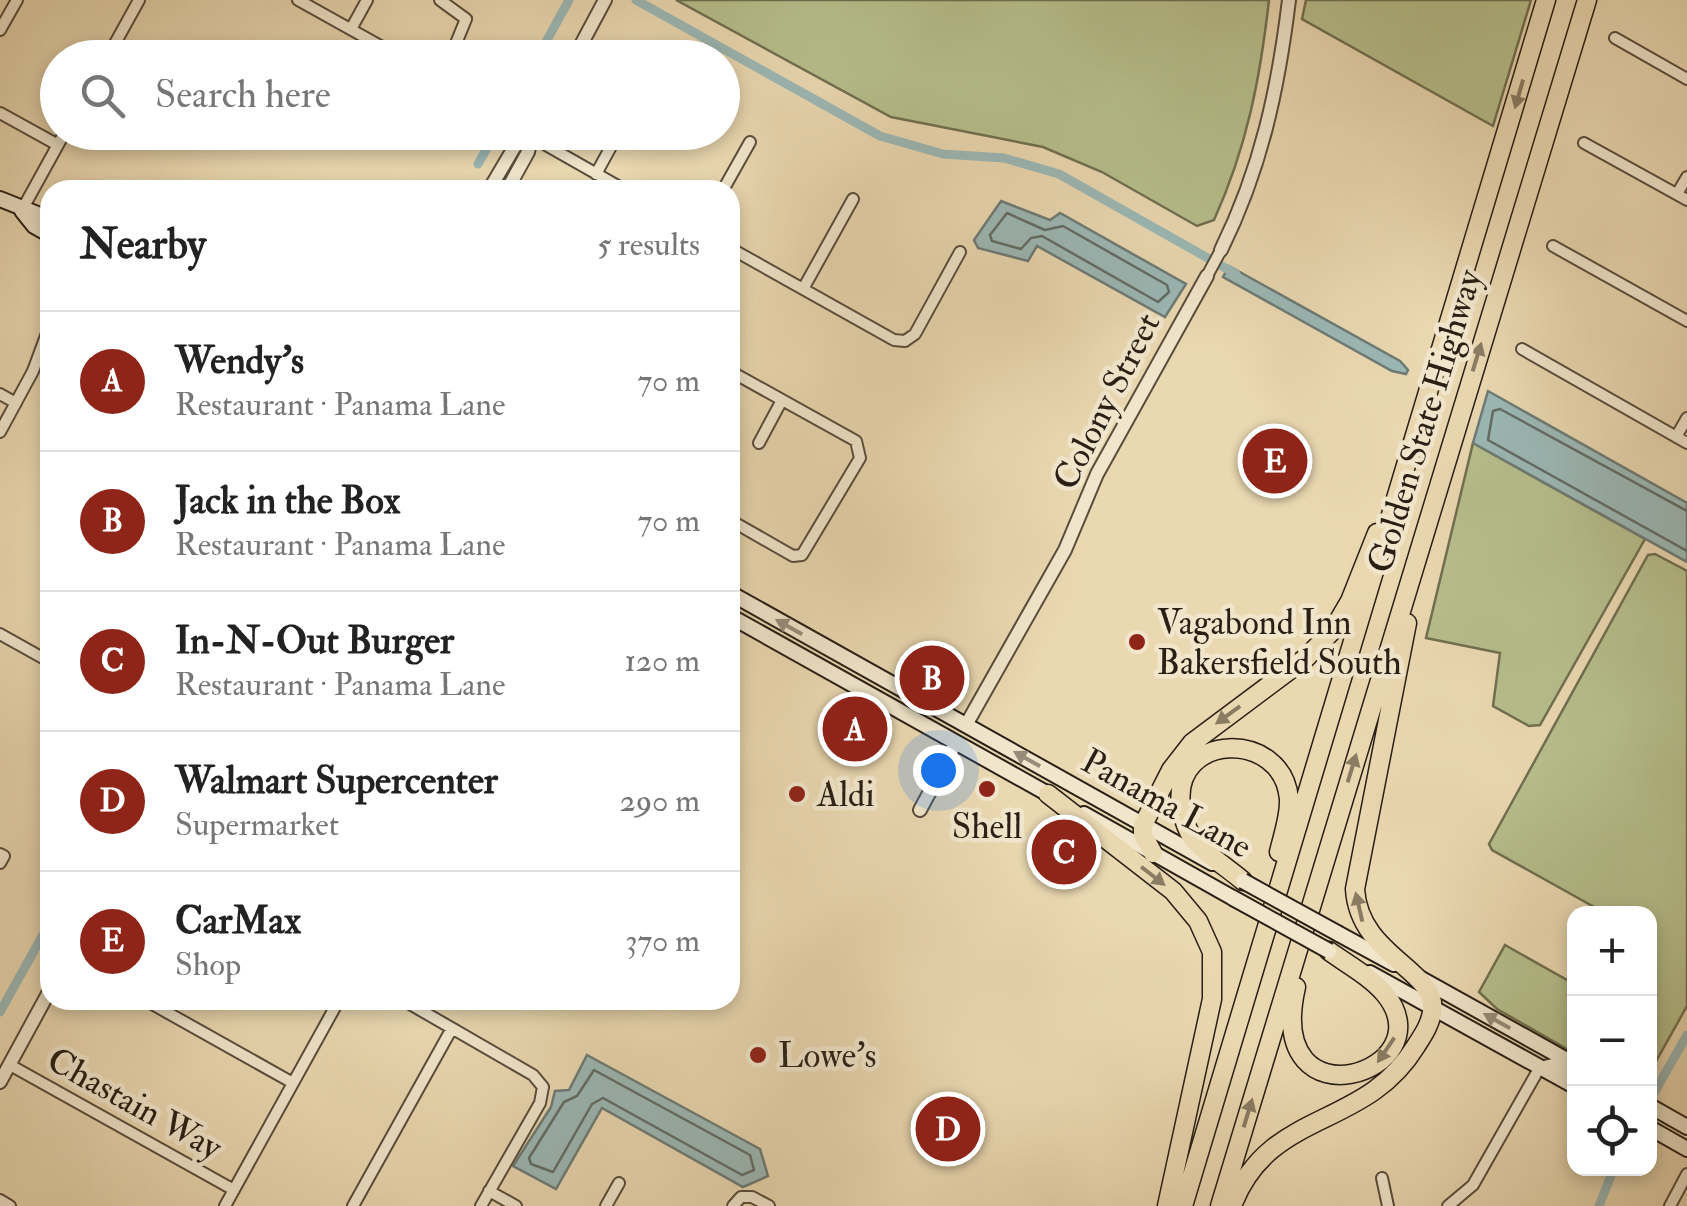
<!DOCTYPE html>
<meta charset="utf-8">
<style>
:root{--surface:#fff;--page:#f2f2f2;--text:#222;--muted:#767676;--line:#e0e0e0;--accent:#8f2418}
body{margin:0;font-family:"IM FELL Double Pica",serif;background:var(--page);color:var(--text)}
.controls{position:absolute;right:30px;bottom:30px;display:grid;overflow:hidden;border-radius:20px;box-shadow:0 5px 15px #0003}
.controls button{width:90px;height:90px;display:grid;place-items:center;padding:0;border:0;border-bottom:2px solid var(--line);background:var(--surface);color:var(--text);font:50px sans-serif}
.you{position:absolute;left:938px;top:770px;width:35px;height:35px;margin:-25px;border:8px solid #fff;border-radius:50%;background:#1a73e8;box-shadow:0 0 0 15px #1a73e833}
.badge{display:grid;place-items:center;width:65px;height:65px;border-radius:50%;background:var(--accent);color:#fff;font-size:32px;font-weight:700}
.pin{position:absolute;translate:-50% -50%;border:5px solid #fff;box-shadow:0 2px 10px #0006}
.list{margin:0;padding:0;list-style:none}
h2{display:flex;justify-content:space-between;align-items:center;height:130px;margin:0;padding:0 40px;font-size:42px}
h2 small{font-size:32px;font-weight:400;color:var(--muted)}
.list li{display:grid;grid-template-columns:65px 1fr auto;gap:30px;align-items:center;box-sizing:border-box;height:140px;padding:0 40px;border-top:2px solid var(--line)}
.list b{display:block;font-size:38px;white-space:nowrap}
.list p{margin:0;font-size:32px;white-space:nowrap;color:var(--muted)}
.list em{font-size:32px;font-style:normal;color:var(--muted)}
.icon{flex:none;width:55px;height:55px;fill:none;stroke:currentColor;stroke-width:2;stroke-linecap:round;stroke-linejoin:round}
.map{position:relative;flex:none;width:1687px;height:1206px;overflow:hidden}
.search{position:absolute;background:var(--surface);box-shadow:0 5px 15px #0003;left:40px;top:40px;width:700px;height:110px;display:flex;align-items:center;gap:25px;box-sizing:border-box;padding:0 35px;border-radius:55px;color:var(--muted);font-size:38px}
.panel{position:absolute;background:var(--surface);box-shadow:0 5px 15px #0003;left:40px;top:180px;width:700px;height:830px;border-radius:30px}
.map>svg:first-child{display:block}
</style>
<div class="map">
<svg width="1687" height="1206" viewBox="0 0 1687 1206">
<rect width="100%" height="100%" fill="#ead8b1"/>
<filter id="stains"><feTurbulence type="fractalNoise" baseFrequency=".002" numOctaves="4"/><feColorMatrix values="0 0 0 0 .2 0 0 0 0 .09 0 0 0 0 .02 0 0 0 .5 -.17"/></filter>
<radialGradient id="worn" r=".72"><stop offset=".6" stop-color="#630" stop-opacity="0"/><stop offset="1" stop-color="#630" stop-opacity=".3"/></radialGradient>
<!-- green -->
<path fill="#b6bf8c" stroke="#706f50" stroke-width="2.5" d="M676,0H1269C1260,79 1247,147 1214,220L1197,226L1102,172L1043,147L891,117Z
M1306,0H1531L1493,126L1302,19Z
M1473,443L1645,539L1540,725L1529,726L1493,706L1500,653L1426,638Z
M1655,554L1687,571V1006L1650,1072V914L1605,913L1492,850L1489,844L1648,555Z
M1505,945L1574,984V1053L1497,1009L1479,992Z"/>
<!-- water -->
<path fill="#9bb8b6" stroke="#6d7b76" stroke-width="2.5" d="M1001,201L1050,220L1060,213L1186,284L1165,317L1037,246L1028,261L978,248L974,240Z
M1229,266L1400,361L1408,370L1406,374L1392,371L1223,277Z
M1488,391L1687,503V562L1473,443Z
M587,1055L760,1149L768,1176L743,1187L602,1108L556,1189L513,1166L551,1107L555,1091L569,1090Z"/>
<g fill="none" stroke-linecap="round" stroke-linejoin="round">
<!-- shore -->
<path stroke="#626c66" stroke-width="2.5" d="M1007,213L1045,230L1063,226L1167,285L1169,292L1158,302L1042,236L1031,238L1021,249L992,241L990,235Z
M1687,511L1500,409L1493,411L1488,440L1687,551
M594,1070L750,1155L754,1170L742,1175L603,1098L592,1104L553,1172L531,1164L529,1158L564,1102L577,1096Z"/>
<!-- canal -->
<path stroke="#9bb8b6" stroke-width="9" d="M636,0L880,136L943,154L1004,158L1059,174L1236,274
M537,58L569,0
M478,164L496,132
M0,1012L50,922
M1650,1100L1687,1035
M1599,1206L1614,1168"/>
<!-- minor casing -->
<g stroke="#594d3c" stroke-width="14">
<path id="minor" d="M298,0L402,58
M440,0L466,19L450,58
M351,29L367,0
M0,30L17,0
M1615,38L1687,79
M107,58L139,0
M0,113L58,145
M530,136L625,190
M1584,143L1687,200
M596,174L619,132
M723,190L750,142
M1677,194L1687,177
M22,210L65,132
M1553,246L1687,321
M730,248L894,340L905,341L915,334L960,252
M1207,276L1221,250
M803,289L853,199
M1522,349L1687,443
M730,371L856,441L860,458L802,555L793,556L730,520
M0,394L16,403
M0,432L33,371L50,325
M1676,437L1687,418
M759,443L782,400
M0,634L50,662
M0,854L4,856L0,863
M145,1000L293,1083
M403,1000L533,1075L543,1087L540,1103L481,1206
M10,1065L234,1190
M1382,1178L1388,1206
M489,1191L516,1206
M0,1200L10,1206
M225,1206L339,1000
M353,1206L451,1030
M606,1206L619,1183
M733,1206L741,1197H752L769,1206
M1448,1206L1473,1185L1540,1067L1552,1064L1574,1073
M1670,1206L1687,1174"/>
</g>
<!-- tertiary casing -->
<g stroke="#594d3c" stroke-width="16">
<path id="tertiary" d="M574,58L605,0
M489,190L515,146L530,136
M507,190L528,152L532,134
M1221,250C1261,169 1278,90 1289,0
M966,725L1065,550L1097,474L1207,276
M920,810L956,743
M0,1082L50,990"/>
</g>
<!-- secondary casing -->
<g stroke="#291f15" stroke-width="18">
<path id="secondary" d="M0,199L50,219
M22,211L34,226L50,235
M730,593L1212,863
M730,616L1057,799
M1084,814L1233,898
M1339,934L1394,964
M1370,973L1574,1086
M1418,977L1574,1064
M1650,1106L1687,1127
M1650,1128L1687,1149"/>
</g>
<!-- motorway casing -->
<g stroke="#291f15" stroke-width="21">
<path id="motorway" d="M1048,794L1173,891L1198,921L1212,952V999L1167,1206
M1153,853L1143,835V825L1171,770L1192,743L1307,657L1333,630L1350,601L1377,533
M1243,881C1228,868 1208,856 1195,841C1186,831 1183,817 1181,805C1172,732 1283,729 1289,799C1290,816 1283,835 1279,852
M1296,987C1263,1131 1448,1072 1385,994C1371,977 1347,964 1329,951
M1183,1206L1546,0
M1220,1206L1587,0
M1232,1206C1269,1108 1364,1131 1416,1046C1423,1035 1430,1025 1432,1012C1439,970 1359,957 1355,889L1407,623"/>
</g>
<!-- minor -->
<use href="#minor" stroke="#f1e6cc" stroke-width="10"/>
<!-- tertiary -->
<use href="#tertiary" stroke="#f1e6cc" stroke-width="12"/>
<!-- secondary -->
<use href="#secondary" stroke="#f1e6cc" stroke-width="14"/>
<!-- motorway -->
<use href="#motorway" stroke="#ead8b1" stroke-width="18"/>
<!-- secondary-bridge casing -->
<g stroke="#291f15" stroke-width="18" stroke-linecap="butt">
<path id="secondary-bridge" d="M1243,881L1339,934
M1233,898L1329,951"/>
</g>
<!-- secondary-bridge -->
<use href="#secondary-bridge" stroke="#f1e6cc" stroke-width="14"/>
</g>
<!-- one-way arrows -->
<defs><path id="oneway-solid" d="M-6-.8H1V-3.2L6.5 0L1 3.2V.8H-6Z" transform="scale(2.5)"/></defs>
<g fill="#8a7c63">
<use href="#oneway-solid" transform="translate(1519 94) rotate(106)"/>
<use href="#oneway-solid" transform="translate(1477 357) rotate(-73)"/>
<use href="#oneway-solid" transform="translate(1228 715) rotate(144)"/>
<use href="#oneway-solid" transform="translate(1352 768) rotate(-73)"/>
<use href="#oneway-solid" transform="translate(1153 876) rotate(38)"/>
<use href="#oneway-solid" transform="translate(1359 907) rotate(-103)"/>
<use href="#oneway-solid" transform="translate(1386 1050) rotate(124)"/>
<use href="#oneway-solid" transform="translate(1248 1113) rotate(-73)"/>
</g>
<g fill="#978c7a">
<use href="#oneway-solid" transform="translate(789 627) rotate(-151)"/>
<use href="#oneway-solid" transform="translate(1027 759) rotate(-151)"/>
<use href="#oneway-solid" transform="translate(1497 1021) rotate(-151)"/>
</g>
<!-- markers -->
<g fill="#8f2418" stroke="#f1e6cc" stroke-width="4">
<circle cx="1137" cy="642" r="10"/>
<circle cx="987" cy="789" r="10"/>
<circle cx="797" cy="794" r="10"/>
<circle cx="758" cy="1055" r="10"/>
</g>
<g text-anchor="middle" stroke-width="9" stroke-linejoin="round" paint-order="stroke">
<!-- street labels -->
<g font-size="35" fill="#291f15" stroke="#f1e6cc">
<text transform="translate(1106 401) rotate(-63)" y="12">Colony Street</text>
<text transform="translate(1424 421) rotate(-73)" y="12">Golden State Highway</text>
<text transform="translate(1167 803) rotate(29)" y="12">Panama Lane</text>
<text transform="translate(135 1103) rotate(29)" y="12">Chastain Way</text>
</g>
<!-- poi labels -->
<g font-size="35" fill="#291f15" stroke="#f1e6cc" text-anchor="start">
<text x="1157" y="634">Vagabond Inn<tspan x="1157" dy="40">Bakersfield South</tspan></text>
<text x="817" y="806">Aldi</text>
<text x="987" y="838" text-anchor="middle">Shell</text>
<text x="778" y="1067">Lowe's</text>
</g>
</g>
<rect width="100%" height="100%" filter="url(#stains)"/>
<rect width="100%" height="100%" fill="url(#worn)"/>
</svg>
<div class="controls">
<button>+</button>
<button>−</button>
<button><svg class="icon" aria-label="locate" viewBox="0 0 24 24"><circle cx="12" cy="12" r="6"/><path d="M12 2v4M12 18v4M2 12h4M18 12h4"/></svg></button>
</div>
<div class="you"></div>
<div class="pin badge" style="left:855px;top:729px">A</div>
<div class="pin badge" style="left:932px;top:678px">B</div>
<div class="pin badge" style="left:1064px;top:852px">C</div>
<div class="pin badge" style="left:948px;top:1129px">D</div>
<div class="pin badge" style="left:1275px;top:461px">E</div>
<div class="search"><svg class="icon" aria-label="search" viewBox="0 0 24 24"><circle cx="10" cy="10" r="6"/><path d="M15 15l6 6"/></svg>Search here</div>
<section class="panel">
<h2>Nearby<small>5 results</small></h2>
<ul class="list">
<li><span class="badge">A</span><div><b>Wendy's</b><p>Restaurant · Panama Lane</p></div><em>70 m</em></li>
<li><span class="badge">B</span><div><b>Jack in the Box</b><p>Restaurant · Panama Lane</p></div><em>70 m</em></li>
<li><span class="badge">C</span><div><b>In-N-Out Burger</b><p>Restaurant · Panama Lane</p></div><em>120 m</em></li>
<li><span class="badge">D</span><div><b>Walmart Supercenter</b><p>Supermarket</p></div><em>290 m</em></li>
<li><span class="badge">E</span><div><b>CarMax</b><p>Shop</p></div><em>370 m</em></li>
</ul>
</section>
</div>
